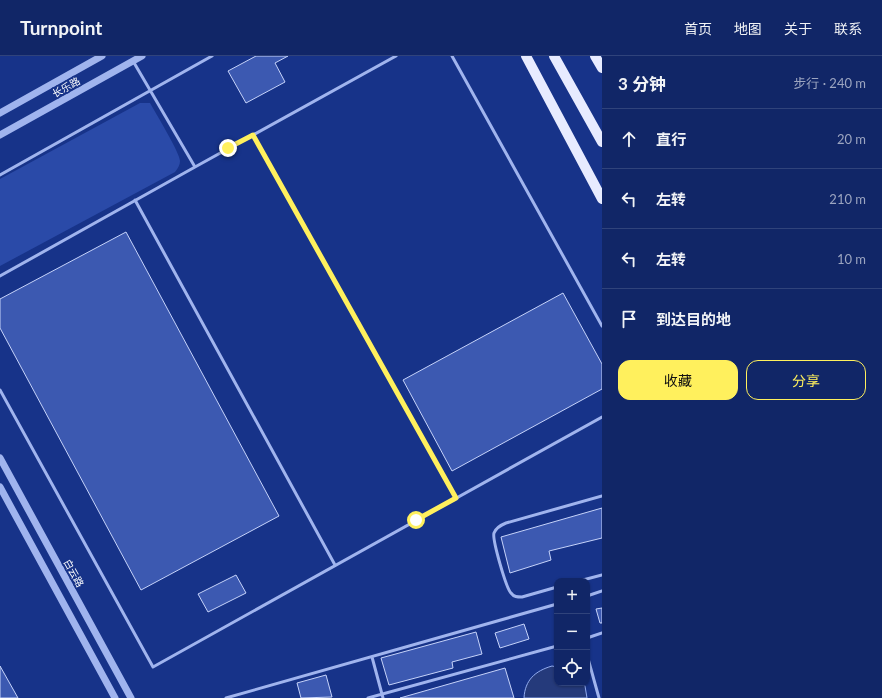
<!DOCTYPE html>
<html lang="zh">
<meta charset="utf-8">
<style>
:root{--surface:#112667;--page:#1a2e6d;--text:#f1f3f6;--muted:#9ca5c0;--line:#30437b;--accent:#fff05d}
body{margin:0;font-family:Lato,"Noto Sans SC",sans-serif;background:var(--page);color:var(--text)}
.controls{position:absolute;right:12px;bottom:12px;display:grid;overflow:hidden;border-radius:8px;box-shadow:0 1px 3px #0004}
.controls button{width:36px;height:36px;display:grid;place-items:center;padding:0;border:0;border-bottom:1px solid var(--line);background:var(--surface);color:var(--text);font:20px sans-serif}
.stop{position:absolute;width:12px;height:12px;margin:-9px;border:3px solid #fff05d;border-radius:50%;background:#fff}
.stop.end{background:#fff05d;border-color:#fff;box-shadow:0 1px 4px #0008}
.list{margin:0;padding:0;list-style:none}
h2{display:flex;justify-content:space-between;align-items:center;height:52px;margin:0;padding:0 16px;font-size:17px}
h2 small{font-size:13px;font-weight:400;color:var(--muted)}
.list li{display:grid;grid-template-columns:26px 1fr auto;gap:12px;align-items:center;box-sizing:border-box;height:60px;padding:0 16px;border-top:1px solid var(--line)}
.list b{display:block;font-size:15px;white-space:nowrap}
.list em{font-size:13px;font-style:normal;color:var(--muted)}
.actions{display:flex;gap:8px;padding:12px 16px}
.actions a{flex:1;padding:9px 0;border:1px solid var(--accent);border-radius:12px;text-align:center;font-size:14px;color:var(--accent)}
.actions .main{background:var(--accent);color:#111}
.icon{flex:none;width:22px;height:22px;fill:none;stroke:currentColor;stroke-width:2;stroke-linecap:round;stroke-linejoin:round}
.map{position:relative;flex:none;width:602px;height:642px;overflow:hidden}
header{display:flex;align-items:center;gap:24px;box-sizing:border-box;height:56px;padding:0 20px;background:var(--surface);border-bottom:1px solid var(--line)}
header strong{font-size:19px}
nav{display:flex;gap:22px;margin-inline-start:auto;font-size:14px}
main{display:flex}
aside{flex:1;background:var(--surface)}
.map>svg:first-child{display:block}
</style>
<header>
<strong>Turnpoint</strong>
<nav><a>首页</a><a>地图</a><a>关于</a><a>联系</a></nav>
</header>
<main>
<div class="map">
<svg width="602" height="642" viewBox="0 0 602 642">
<rect width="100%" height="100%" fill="#173389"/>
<!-- green -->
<path fill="#2a4aa8" d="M140,47H150C155,56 180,97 180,105C180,109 178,112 175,116L0,210V123Z"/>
<!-- water -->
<path fill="#253a7b" stroke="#92acf0" d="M552,610L557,611V627H583L585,630L587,642H524C525,624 535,615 552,610Z"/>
<!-- building -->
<path fill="#3c59b1" stroke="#c6d3fa" d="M256,0H288L275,7L285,26L246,47L228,15Z
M126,176L279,460L141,534L0,272V243Z
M563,237L602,308V333L452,415L403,324Z
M602,452V482L549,495L551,504L510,517L501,481Z
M236,519L246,537L208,556L198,538Z
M602,552V567H600L596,553Z
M524,568L529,583L500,592L495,577Z
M476,576L482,598L452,606L453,612L389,629L381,602Z
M0,610L18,642H0Z
M505,612L514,642H400Z
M326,619L332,641L301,642L297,627Z"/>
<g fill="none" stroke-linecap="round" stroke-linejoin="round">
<!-- service -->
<path stroke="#a0b4ee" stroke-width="3" d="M452,0L602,270
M253,79L456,442
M195,111L396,0
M0,119L212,0
M135,144L335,509
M0,220L195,111L133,5
M0,334L153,611L602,361
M579,525L602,519
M557,531L522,541C517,541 514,541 511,537C506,532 492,483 494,477C496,472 501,469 506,467L602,440
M587,540L602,535
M587,582L602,577
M587,599L599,642
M372,601L383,642
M226,642L557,548
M368,642L557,590"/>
<!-- tertiary -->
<path stroke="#a0b4ee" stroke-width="7" d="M0,57L102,0
M0,79L142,0
M0,402L131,642
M0,431L115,642"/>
<!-- primary -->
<path stroke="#e7ebff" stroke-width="10" d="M526,0L602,143
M554,0L602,86
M595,0L602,12"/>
</g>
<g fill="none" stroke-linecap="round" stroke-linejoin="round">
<!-- route -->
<path stroke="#fff05d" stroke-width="5" d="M228,92L253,79L456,442L416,464"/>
</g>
<g text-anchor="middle" stroke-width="3.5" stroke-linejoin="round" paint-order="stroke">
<!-- street labels -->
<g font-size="10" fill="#fff" stroke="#173389">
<text transform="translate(66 31) rotate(-29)" y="4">长乐路</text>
<text transform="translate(74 517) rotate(61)" y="4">白云路</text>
</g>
</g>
</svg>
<div class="controls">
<button>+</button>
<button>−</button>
<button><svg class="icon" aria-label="locate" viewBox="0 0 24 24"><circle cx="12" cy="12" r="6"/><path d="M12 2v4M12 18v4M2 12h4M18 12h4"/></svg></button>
</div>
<div class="stop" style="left:416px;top:464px"></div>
<div class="stop end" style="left:228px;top:92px"></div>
</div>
<aside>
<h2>3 分钟<small>步行 · 240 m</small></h2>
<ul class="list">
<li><svg class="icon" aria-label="ahead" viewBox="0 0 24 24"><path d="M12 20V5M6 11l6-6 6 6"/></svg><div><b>直行</b></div><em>20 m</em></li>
<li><svg class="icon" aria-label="left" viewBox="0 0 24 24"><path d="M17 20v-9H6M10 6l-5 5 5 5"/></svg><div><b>左转</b></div><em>210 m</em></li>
<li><svg class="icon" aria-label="left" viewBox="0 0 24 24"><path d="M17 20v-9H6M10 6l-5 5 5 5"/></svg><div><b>左转</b></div><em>10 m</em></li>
<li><svg class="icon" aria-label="arrive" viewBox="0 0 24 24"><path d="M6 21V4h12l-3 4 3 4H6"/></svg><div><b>到达目的地</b></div></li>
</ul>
<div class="actions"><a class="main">收藏</a><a>分享</a></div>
</aside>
</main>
